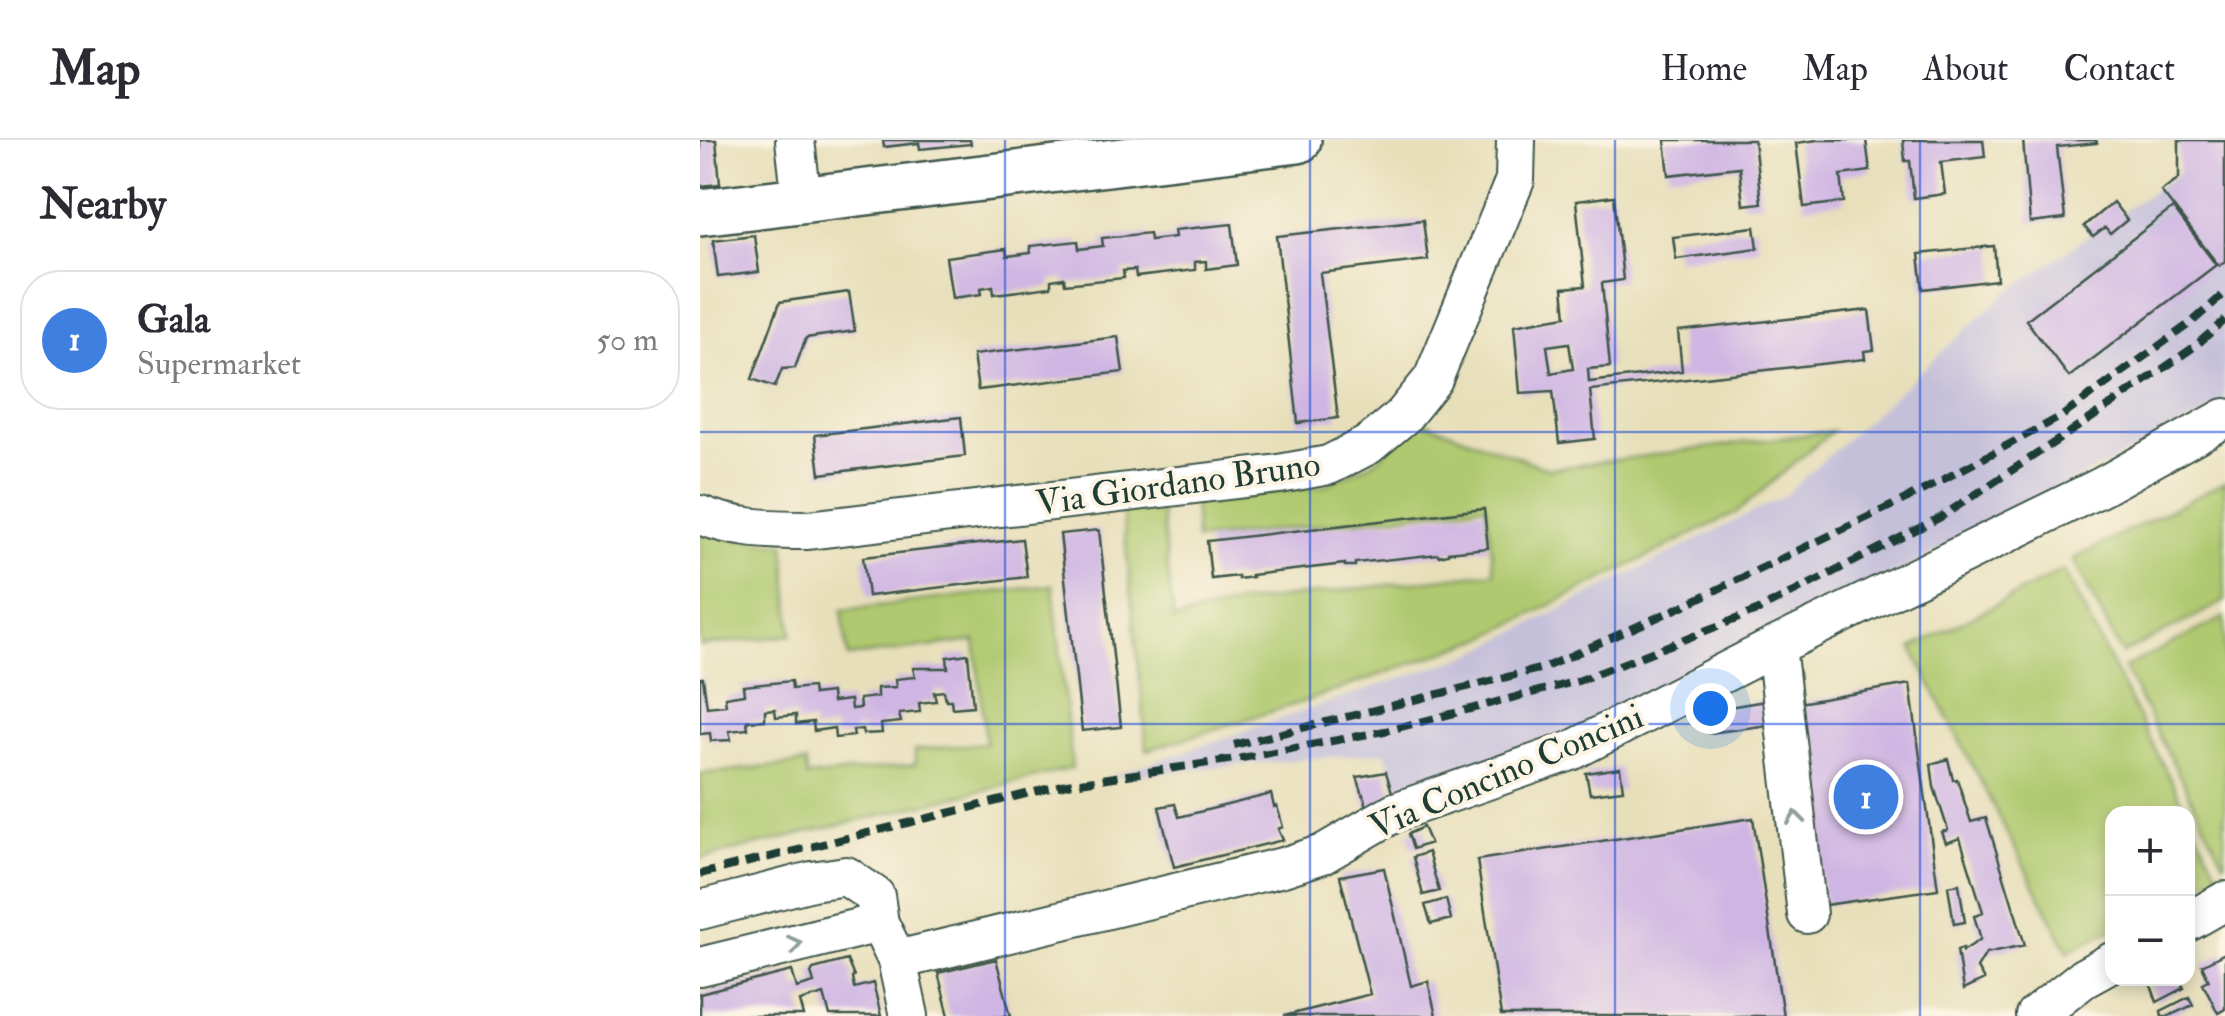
<!DOCTYPE html>
<meta charset="utf-8">
<style>
:root{--surface:#fff;--page:#f2f2f3;--text:#2b2b33;--muted:#7c7c81;--line:#e1e1e2;--accent:#1f6fb2}
body{margin:0;font-family:"IM FELL Double Pica",serif;background:var(--page);color:var(--text)}
.controls{position:absolute;right:30px;bottom:30px;display:grid;overflow:hidden;border-radius:20px;box-shadow:0 5px 15px #0003}
.controls button{width:90px;height:90px;display:grid;place-items:center;padding:0;border:0;border-bottom:2px solid var(--line);background:var(--surface);color:var(--text);font:50px sans-serif}
.you{position:absolute;left:1010px;top:568px;width:35px;height:35px;margin:-25px;border:8px solid #fff;border-radius:50%;background:#1a73e8;box-shadow:0 0 0 15px #1a73e833}
.badge{display:grid;place-items:center;width:65px;height:65px;border-radius:50%;background:var(--accent);color:#fff;font-size:32px;font-weight:700}
.pin{position:absolute;translate:-50% -50%;border:5px solid #fff;box-shadow:0 2px 10px #0006}
.list{margin:0;padding:0;list-style:none}
h2{display:flex;justify-content:space-between;align-items:center;height:130px;margin:0;padding:0 40px;font-size:42px}
h2 small{font-size:32px;font-weight:400;color:var(--muted)}
.list li{display:grid;grid-template-columns:65px 1fr auto;gap:30px;align-items:center;box-sizing:border-box;height:140px;margin:0 20px 20px;padding:0 20px;border:2px solid var(--line);border-radius:40px}
.list b{display:block;font-size:38px;white-space:nowrap}
.list p{margin:0;font-size:32px;white-space:nowrap;color:var(--muted)}
.list em{font-size:32px;font-style:normal;color:var(--muted)}
.map{position:relative;flex:none;width:1525px;height:876px;overflow:hidden}
header{display:flex;align-items:center;gap:60px;box-sizing:border-box;height:140px;padding:0 50px;background:var(--surface);border-bottom:2px solid var(--line)}
header strong{font-size:48px}
nav{display:flex;gap:55px;margin-inline-start:auto;font-size:35px}
main{display:flex}
aside{flex:1;background:var(--surface)}
.map>svg:first-child{display:block}
</style>
<header>
<strong>Map</strong>
<nav><a>Home</a><a>Map</a><a>About</a><a>Contact</a></nav>
</header>
<main>
<aside>
<h2>Nearby<small></small></h2>
<ul class="list">
<li><span class="badge" style="background:#3f7fe0">1</span><div><b>Gala</b><p>Supermarket</p></div><em>50 m</em></li>
</ul>
</aside>
<div class="map">
<svg width="1525" height="876" viewBox="0 0 1525 876">
<rect width="100%" height="100%" fill="#fcf5e5"/>
<filter id="ink" filterUnits="userSpaceOnUse"><feTurbulence type="fractalNoise" baseFrequency=".01" numOctaves="2"/><feDisplacementMap in="SourceGraphic" scale="20" xChannelSelector="R" yChannelSelector="G"/><feConvolveMatrix kernelMatrix="1 2 1 2 8 2 1 2 1" color-interpolation-filters="sRGB"/></filter>
<filter id="wash" filterUnits="userSpaceOnUse"><feTurbulence type="fractalNoise" baseFrequency=".0048" numOctaves="4" result="noise"/><feDisplacementMap in="SourceGraphic" scale="40" xChannelSelector="R" yChannelSelector="G"/><feGaussianBlur stdDeviation="2.25" result="paint"/><feColorMatrix in="noise" values="0 0 0 0 0 0 0 0 0 0 0 0 0 0 0 0 0 1.4 0 .05"/><feComposite in="paint" operator="in"/></filter>
<g filter="url(#wash)">
<rect width="100%" height="100%" fill="#e7dfba"/>
<!-- industrial -->
<path fill="#c5c0da" d="M1525,0V263L867,603L702,662L685,612L409,637L772,514L1084,356L1304,155Z"/>
<!-- green -->
<path fill="#b0c96f" stroke="#688352" stroke-width="2.5" d="M722,281L849,329L1132,291L1037,372L786,497L612,559L447,610L422,368L460,363L474,480L533,464L794,432L786,365L496,400L494,361L623,346L673,323Z
M1525,342V461L1422,514L1373,419Z
M0,394L85,404L92,495L0,506Z
M1363,430L1519,734L1488,751V674H1412V789L1368,811L1212,508Z
M353,445L372,628L0,719V634L106,623L107,637L215,625V610L286,603L275,501L148,517L142,470Z
M1525,477V724L1424,528Z"/>
<g id="blocks">
<!-- building -->
<path fill="#cfb5e3" fill-rule="evenodd" d="M0,0H16L20,44L0,46Z
M183,0H270L271,4L220,9L219,3L184,7Z
M965,0H1054L1061,63L1043,65L1039,27L969,35Z
M1117,0H1166L1170,31L1141,35L1144,62L1104,67L1096,3Z
M1203,0H1283L1285,17L1241,22L1245,54L1214,58L1210,21H1205Z
M1323,0H1396L1397,3L1357,7L1365,79L1330,83Z
M1479,0H1525V121L1519,126L1461,51L1479,38Z
M914,56L923,140L902,143L910,227L888,229L889,242L982,231L978,191L1169,170L1174,210L1164,211L1165,219L890,250L895,299L859,303L853,251L820,253L814,185L866,176L863,148L885,146L876,61ZM869,203L873,229L851,233L847,206Z
M1413,62L1427,80L1410,94L1405,88L1393,97L1384,86Z
M1473,68L1516,125L1369,237L1326,180Z
M723,80L728,120L620,133L638,278L598,283L577,96Z
M532,84L537,125L506,129V121L495,122V130L436,137L435,130L423,131L424,138L365,144L364,138L351,140V147L294,154L293,146L281,148L282,154L252,158L246,117L306,109L307,116L331,113L330,106L378,101L379,109L403,106L402,98L449,93L450,100L475,97L474,90Z
M1055,87L1058,108L976,119L973,97Z
M54,95L59,132L18,137L13,100Z
M1294,106L1297,140L1223,149L1219,114Z
M149,152L155,191L106,198L95,228L82,229L75,247L52,239L80,162Z
M418,197L423,232L278,250L273,215Z
M261,277L265,316L120,334L115,295Z
M784,369L788,408L748,412V414L739,416L738,414L655,423V426H645V424L551,435L552,437L538,439V436L511,439L507,401Z
M399,390L421,587L382,591L360,394Z
M322,399L327,437L168,456L163,417Z
M268,514L273,566L252,568L251,560H246L244,551L234,552L236,561L219,563L220,572L199,574L201,582L181,584L182,593L163,594L162,589L153,590L154,596L135,598L134,588L114,591L113,582L96,584V575L76,577L75,569L65,570V580L47,581L48,589L29,591L31,600L11,601L10,593L0,594V538H3L7,567L26,565L25,557L44,554L43,546L91,541L92,549L112,547L113,555L131,553L132,562L150,560L151,569L160,568L159,559L177,557V548L196,547L195,539L215,537L213,528H248L247,517Z
M1210,544L1238,749L1125,765L1093,564Z
M1065,561L1069,585L1009,593L1005,571Z
M1248,619L1253,640L1257,639L1271,682L1286,678L1325,805L1286,813L1277,828L1284,840L1263,850L1257,810L1263,808V811L1281,799L1274,776L1283,772L1260,698L1246,703L1242,692L1248,690L1234,647L1231,624Z
M920,628L923,650L890,654L886,633Z
M686,632L694,659L667,667L657,637Z
M571,654L574,667L577,666L583,687L578,689L583,700L474,727L459,667L475,664L479,677Z
M1053,678L1083,876H801L777,720Z
M723,687L730,703L713,709L708,694Z
M728,712L739,751L723,755L713,717Z
M684,728L711,846L728,841L736,876H584L670,854L640,736Z
M1259,744L1265,782L1254,784L1248,746Z
M746,759L751,779L731,784L725,765Z
M1525,813V869L1518,873L1503,843L1509,840L1502,825Z
M296,819L311,876H249L238,833Z
M147,820L154,837L152,838L154,848L173,843L181,876H130L124,854L100,861L104,876H0V854L92,831L97,848L114,843L111,833L113,829Z
M1452,839H1479L1484,848L1457,862L1449,840Z
M1489,857L1493,865L1469,876H1462L1461,871Z"/>
</g>
</g>
<g filter="url(#ink)">
<use href="#blocks" fill-opacity="0" stroke="#3d5548" stroke-width="2.5"/>
<g fill="none" stroke-linecap="round" stroke-linejoin="round">
<!-- minor casing -->
<g stroke="#3d5548" stroke-width="42">
<path id="minor" d="M95,0L102,61
M0,375C34,389 71,390 108,390L579,334L629,325L668,305L703,276L733,239L815,40L816,0
M1076,506L1107,774
M0,770L112,741L146,736L175,756L179,783L0,827
M1488,782L1525,761
M179,783L197,820L583,727L623,714L695,672L871,611L1076,506L1401,347L1525,278
M197,820L209,876
M1335,876L1383,838L1412,822"/>
</g>
<!-- major casing -->
<g stroke="#3d5548" stroke-width="50">
<path id="major" d="M0,72L598,0"/>
</g>
<!-- minor -->
<use href="#minor" stroke="#fff" stroke-width="38"/>
<!-- major -->
<use href="#major" stroke="#fff" stroke-width="45"/>
<!-- rail -->
<path stroke="#1f3d34" stroke-width="8" stroke-dasharray="15 8" stroke-linecap="butt" d="M534,605L843,528L983,466L1218,353L1362,276L1492,182L1525,153
M0,734L367,644L542,618L685,591L878,541L1059,470L1241,377L1405,269L1494,207L1525,180"/>
</g>
<!-- one-way arrows -->
<defs><path id="oneway-chevron" d="M-2-3.5L2.5 0L-2 3.5" fill="none" stroke-width="1.6" stroke-linecap="round" stroke-linejoin="round" transform="scale(2.5)"/></defs>
<g stroke="#8f9e9a">
<use href="#oneway-chevron" transform="translate(1096 678) rotate(-97)"/>
<use href="#oneway-chevron" transform="translate(95 804) rotate(-14)"/>
</g>
</g>
<!-- grid -->
<path fill="none" stroke="#1d4ed8" stroke-width="2.5" stroke-opacity="0.55" d="M305,0V876M610,0V876M915,0V876M1220,0V876M0,292H1525M0,584H1525"/>
<g text-anchor="middle" stroke-width="8" stroke-linejoin="round" paint-order="stroke">
<!-- street labels -->
<g font-size="35" fill="#1f3d34" stroke="#fcf5e5">
<text transform="translate(478 343) rotate(-8)" y="12">Via Giordano Bruno</text>
<text transform="translate(806 631) rotate(-23)" y="12">Via Concino Concini</text>
</g>
</g>
</svg>
<div class="controls">
<button>+</button>
<button>−</button>
</div>
<div class="you"></div>
<div class="pin badge" style="left:1166px;top:657px;background:#3f7fe0">1</div>
</div>
</main>
